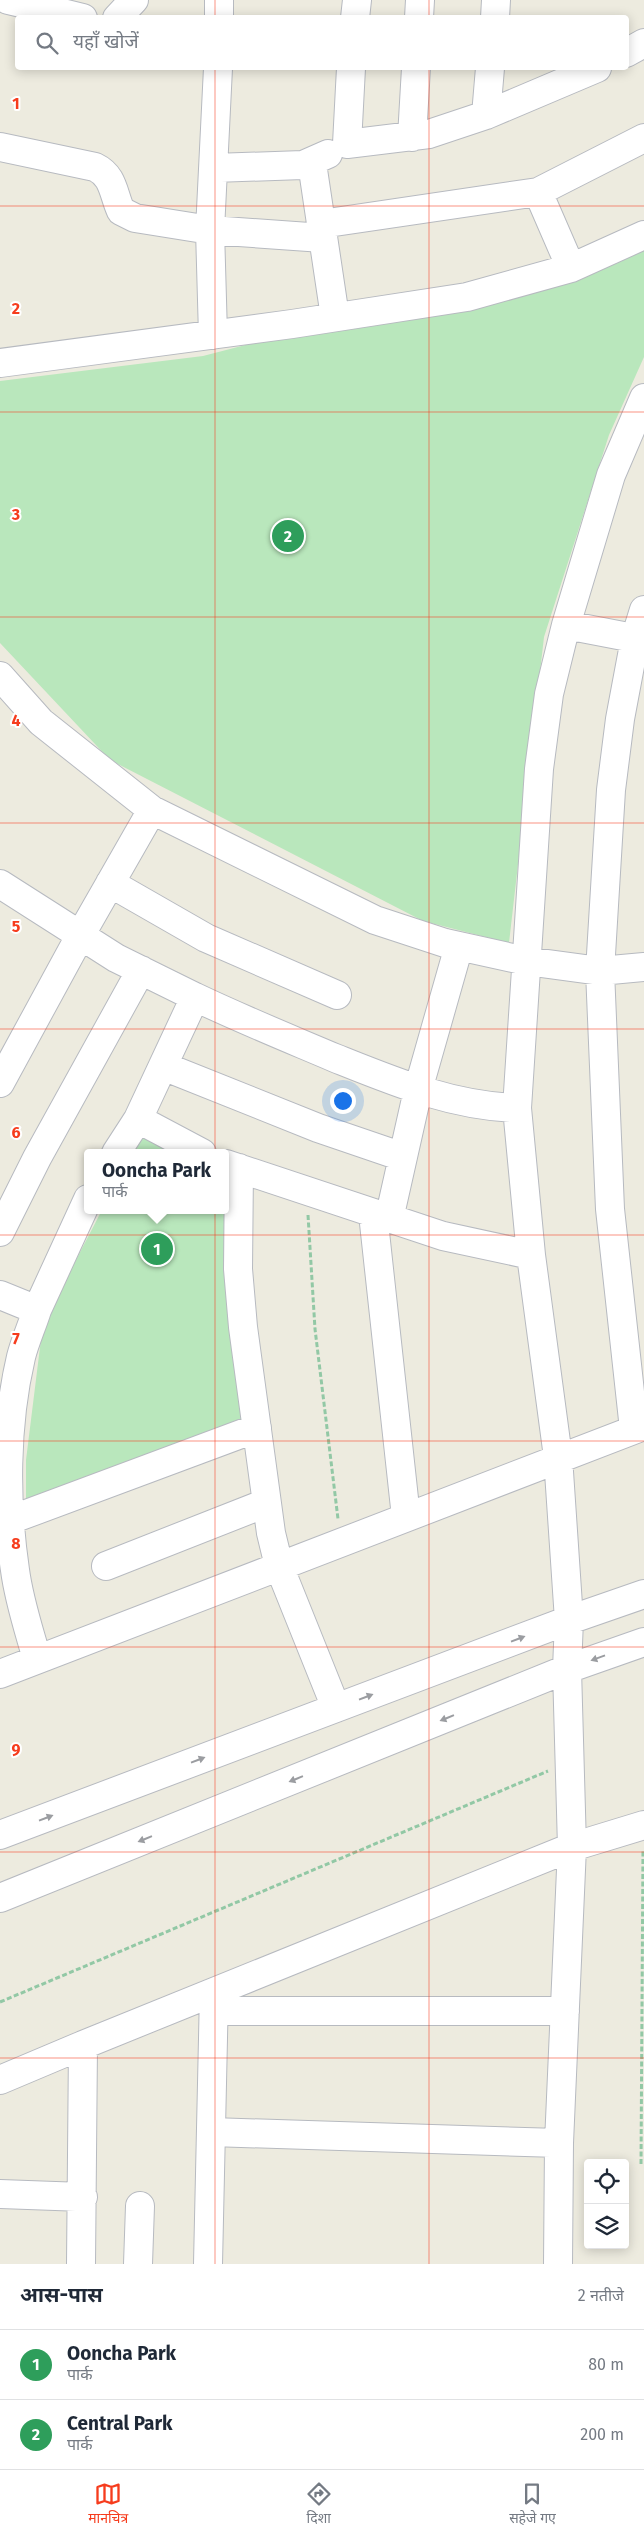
<!DOCTYPE html>
<html lang="hi">
<meta charset="utf-8">
<style>
:root{--surface:#fff;--page:#f6f6f7;--text:#1f2937;--muted:#747a83;--line:#e0e1e3;--accent:#f63c1d}
body{margin:0;font-family:"Fira Sans","Noto Sans Devanagari",sans-serif;background:var(--page);color:var(--text)}
.controls{position:absolute;right:15px;bottom:15px;display:grid;overflow:hidden;border-radius:5px;box-shadow:0 2px 12px #0003}
.controls button{width:45px;height:45px;display:grid;place-items:center;padding:0;border:0;border-bottom:1px solid var(--line);background:var(--surface);color:var(--text);font:25px sans-serif}
.you{position:absolute;left:342px;top:1100px;width:18px;height:18px;margin:-12px;border:4px solid #fff;border-radius:50%;background:#1a73e8;box-shadow:0 0 0 8px #1a73e833}
.badge{display:grid;place-items:center;width:32px;height:32px;border-radius:50%;background:var(--accent);color:#fff;font-size:16px;font-weight:700}
.pin{position:absolute;translate:-50% -50%;border:2px solid #fff;box-shadow:0 1px 5px #0006}
.popup{position:absolute;left:84px;top:1149px;width:145px;height:65px;box-sizing:border-box;display:grid;place-content:center;border-radius:5px;background:var(--surface);filter:drop-shadow(0 1px 4px #0005);font-size:16px;white-space:nowrap;color:var(--muted)}
.popup b{font-size:19px;color:var(--text)}
.popup::after{content:'';position:absolute;left:50%;top:100%;margin-left:-10px;border:10px solid transparent;border-top-color:var(--surface)}
.list{margin:0;padding:0;list-style:none}
h2{display:flex;justify-content:space-between;align-items:center;height:65px;margin:0;padding:0 20px;font-size:21px}
h2 small{font-size:16px;font-weight:400;color:var(--muted)}
.list li{display:grid;grid-template-columns:32px 1fr auto;gap:15px;align-items:center;box-sizing:border-box;height:70px;padding:0 20px;border-top:1px solid var(--line)}
.list b{display:block;font-size:19px;white-space:nowrap}
.list p{margin:0;font-size:16px;white-space:nowrap;color:var(--muted)}
.list em{font-size:16px;font-style:normal;color:var(--muted)}
.icon{flex:none;width:28px;height:28px;fill:none;stroke:currentColor;stroke-width:2;stroke-linecap:round;stroke-linejoin:round}
.map{position:relative;flex:none;width:644px;height:2264px;overflow:hidden}
.search{position:absolute;background:var(--surface);box-shadow:0 2px 12px #0003;left:15px;right:15px;top:15px;height:55px;display:flex;align-items:center;gap:12px;box-sizing:border-box;padding:0 18px;border-radius:5px;color:var(--muted);font-size:19px}
.sheet{height:205px;background:var(--surface)}
nav{display:flex;justify-content:space-around;align-items:center;box-sizing:border-box;height:70px;border-top:1px solid var(--line);background:var(--surface);font-size:14px;color:var(--muted)}
nav a{display:grid;justify-items:center;gap:2px}
nav .on{color:var(--accent)}
.map>svg:first-child{display:block}
</style>
<div class="map">
<svg width="644" height="2264" viewBox="0 0 644 2264">
<rect width="100%" height="100%" fill="#edebdf"/>
<!-- green -->
<path fill="#b9e7bc" d="M644,241V357L609,435L544,637L509,943L423,921L110,760L0,643V381L203,356Z
M143,1134L180,1153H133Z
M102,1210H226L245,1422L26,1502V1460L43,1323Z"/>
<g fill="none" stroke-linecap="round" stroke-linejoin="round">
<!-- minor casing -->
<g stroke="#b7bac0" stroke-width="30">
<path id="minor" d="M8,0L83,18
M117,18L134,0
M219,18V0
M355,18L357,0
M419,18L420,0
M495,18L496,0
M626,53L644,43
M351,68L347,144L429,134L486,115L597,68
M486,115L490,68
M412,137L416,68
M0,147L95,167C114,176 113,194 121,211L135,218L210,230L323,238
M312,163L335,317
M214,168L303,165L328,154
M321,224L538,192
M571,268L538,192L644,138
M213,335L210,230L218,68
M0,363L292,324L467,297L571,268L644,235
M566,625L644,640
M0,676L41,722L152,810L375,920L445,943L526,961L600,971L644,967
M110,883L206,938L337,995
M0,884L116,958L195,997L138,1119L202,1153
M195,997C241,1019 288,1038 335,1058C395,1082 452,1106 517,1108
M163,1066L318,1128L403,1157
M0,1083L80,936L152,810
M116,1153L138,1119
M226,1164L443,1236L531,1255
M239,1168L238,1269L243,1327L271,1533L279,1566L336,1708
M373,1214L406,1517
M389,1219L418,1090L459,946
M0,1232L37,1158L141,970
M0,1295L37,1310L88,1199
M37,1310C32,1326 25,1341 21,1357C5,1425 5,1502 15,1570C19,1601 29,1630 37,1659
M634,1429L610,1209L600,971L611,790L620,719L635,639L644,610
M10,1520L257,1428
M106,1566L266,1503
M0,1674L644,1426
M0,1835L569,1620L644,1594
M0,1898L567,1669L644,1642
M214,2011H565
M0,2080L83,2045
M211,2132L559,2143
M0,2194L83,2197
M81,2264L83,2045L572,1847L644,1825
M138,2264L140,2206
M208,2264L214,1993
M558,2264L559,2143L572,1847L567,1669L569,1620L558,1457L531,1255L517,1108L539,769L549,694L566,625L611,475L644,398"/>
</g>
<!-- path -->
<path stroke="#92c8a5" stroke-width="3" stroke-dasharray="5 2.5" stroke-linecap="butt" d="M308,1215L315,1329L338,1519
M0,2002L548,1771
M641,2164L643,1849"/>
<!-- minor -->
<use href="#minor" stroke="#fff" stroke-width="28"/>
</g>
<!-- one-way arrows -->
<defs><path id="oneway-solid" d="M-6-.8H1V-3.2L6.5 0L1 3.2V.8H-6Z" transform="scale(1.25)"/></defs>
<g fill="#9b9da1">
<use href="#oneway-solid" transform="translate(518 1639) rotate(-21)"/>
<use href="#oneway-solid" transform="translate(598 1658) rotate(160)"/>
<use href="#oneway-solid" transform="translate(366 1697) rotate(-21)"/>
<use href="#oneway-solid" transform="translate(447 1718) rotate(158)"/>
<use href="#oneway-solid" transform="translate(198 1760) rotate(-21)"/>
<use href="#oneway-solid" transform="translate(296 1779) rotate(158)"/>
<use href="#oneway-solid" transform="translate(46 1818) rotate(-21)"/>
<use href="#oneway-solid" transform="translate(145 1839) rotate(158)"/>
</g>
<!-- grid -->
<path fill="none" stroke="#f63c1d" stroke-width="1" stroke-opacity="0.55" d="M215,0V18M429,0V18M215,68V2264M429,68V2264M0,206H644M0,412H644M0,617H644M0,823H644M0,1029H644M0,1235H644M0,1441H644M0,1647H644M0,1852H644M0,2058H644"/>
<g font-size="16" text-anchor="middle" font-weight="bold" fill="#f63c1d" stroke="#fff" stroke-width="4" stroke-linejoin="round" paint-order="stroke">
<text x="16" y="109">1</text>
<text x="16" y="314">2</text>
<text x="16" y="520">3</text>
<text x="16" y="726">4</text>
<text x="16" y="932">5</text>
<text x="16" y="1138">6</text>
<text x="16" y="1344">7</text>
<text x="16" y="1549">8</text>
<text x="16" y="1755">9</text>
</g>
</svg>
<div class="controls">
<button><svg class="icon" aria-label="locate" viewBox="0 0 24 24"><circle cx="12" cy="12" r="6"/><path d="M12 2v4M12 18v4M2 12h4M18 12h4"/></svg></button>
<button><svg class="icon" aria-label="layers" viewBox="0 0 24 24"><path d="M12 4l9 5-9 5-9-5zM3 14l9 5 9-5"/></svg></button>
</div>
<div class="you"></div>
<div class="pin badge" style="left:157px;top:1249px;background:#2e9e5b">1</div>
<div class="popup"><b>Ooncha Park</b>पार्क</div>
<div class="pin badge" style="left:288px;top:536px;background:#2e9e5b">2</div>
<div class="search"><svg class="icon" aria-label="search" viewBox="0 0 24 24"><circle cx="10" cy="10" r="6"/><path d="M15 15l6 6"/></svg>यहाँ खोजें</div>
</div>
<section class="sheet">
<h2>आस-पास<small>2 नतीजे</small></h2>
<ul class="list">
<li><span class="badge" style="background:#2e9e5b">1</span><div><b>Ooncha Park</b><p>पार्क</p></div><em>80 m</em></li>
<li><span class="badge" style="background:#2e9e5b">2</span><div><b>Central Park</b><p>पार्क</p></div><em>200 m</em></li>
</ul>
</section>
<nav>
<a class="on"><svg class="icon" aria-label="map" viewBox="0 0 24 24"><path d="M3 6l6-2 6 2 6-2v14l-6 2-6-2-6 2zM9 4v14M15 6v14"/></svg>मानचित्र</a>
<a><svg class="icon" aria-label="directions" viewBox="0 0 24 24"><path d="M12 3l9 9-9 9-9-9zM9 14v-3h6M13 9l2 2-2 2"/></svg>दिशा</a>
<a><svg class="icon" aria-label="saved" viewBox="0 0 24 24"><path d="M7 4h10v16l-5-4-5 4z"/></svg>सहेजे गए</a>
</nav>
